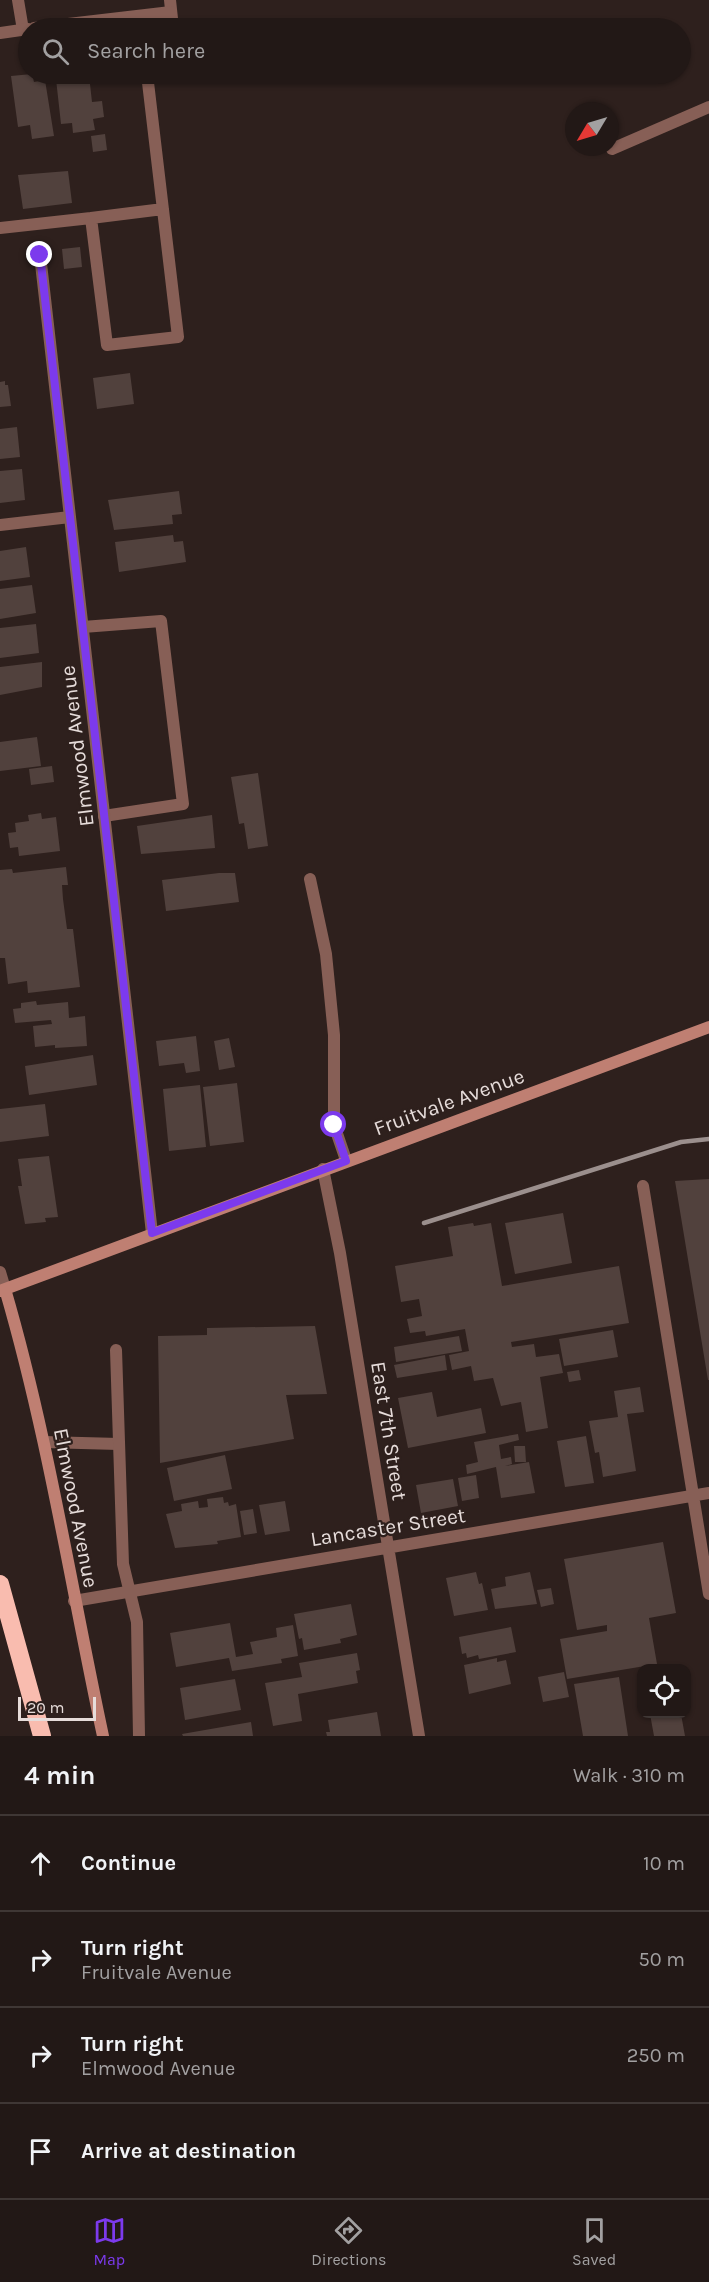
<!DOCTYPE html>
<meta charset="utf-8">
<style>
:root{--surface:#221816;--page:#2a211f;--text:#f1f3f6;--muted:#a2a0a1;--line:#3f3735;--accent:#7c3aed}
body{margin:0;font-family:Karla,sans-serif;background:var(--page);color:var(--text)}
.controls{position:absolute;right:18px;bottom:18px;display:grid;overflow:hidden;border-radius:12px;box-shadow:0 2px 4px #0004}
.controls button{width:54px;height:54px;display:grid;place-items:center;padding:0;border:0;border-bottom:2px solid var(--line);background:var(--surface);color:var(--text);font:30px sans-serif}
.compass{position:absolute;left:565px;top:102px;width:54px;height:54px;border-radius:50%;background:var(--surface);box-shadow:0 2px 4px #0004;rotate:232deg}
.scale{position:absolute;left:18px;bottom:15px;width:78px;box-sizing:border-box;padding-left:6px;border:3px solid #e6dcda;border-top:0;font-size:16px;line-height:21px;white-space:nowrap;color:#e6dcda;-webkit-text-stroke:4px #2e201d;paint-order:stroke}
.stop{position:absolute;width:18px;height:18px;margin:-14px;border:4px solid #7c3aed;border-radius:50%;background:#fff}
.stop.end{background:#7c3aed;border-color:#fff;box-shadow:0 2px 6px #0008}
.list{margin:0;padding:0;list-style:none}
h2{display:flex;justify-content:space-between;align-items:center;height:78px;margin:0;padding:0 24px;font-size:26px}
h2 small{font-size:20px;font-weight:400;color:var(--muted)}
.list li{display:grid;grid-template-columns:39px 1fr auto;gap:18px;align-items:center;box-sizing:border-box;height:96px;padding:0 24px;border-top:2px solid var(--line)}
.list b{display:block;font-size:22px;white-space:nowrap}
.list p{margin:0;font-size:20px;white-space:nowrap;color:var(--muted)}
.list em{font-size:20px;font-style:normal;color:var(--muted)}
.icon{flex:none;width:33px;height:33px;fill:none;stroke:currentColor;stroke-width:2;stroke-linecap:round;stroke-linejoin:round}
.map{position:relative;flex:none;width:709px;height:1736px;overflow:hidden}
.search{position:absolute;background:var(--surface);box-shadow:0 2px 4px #0004;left:18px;right:18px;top:18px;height:66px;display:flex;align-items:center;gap:15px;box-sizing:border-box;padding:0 21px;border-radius:33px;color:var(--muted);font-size:22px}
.sheet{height:462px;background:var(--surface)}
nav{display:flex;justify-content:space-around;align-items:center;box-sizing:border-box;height:84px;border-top:2px solid var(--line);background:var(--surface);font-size:16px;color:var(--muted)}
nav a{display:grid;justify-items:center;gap:3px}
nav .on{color:var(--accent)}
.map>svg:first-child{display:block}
</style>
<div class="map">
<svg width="709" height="1736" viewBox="0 0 709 1736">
<rect width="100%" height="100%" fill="#2e201d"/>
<!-- building -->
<path fill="#51413d" d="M32,74L34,82L45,80L54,136L32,139L30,125L18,127L11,76Z
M89,75L92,102L102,101L104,117L93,119L95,130L73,133L72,123L61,124L56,79Z
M105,134L107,150L93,152L91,136Z
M68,171L72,203L23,209L18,175Z
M80,247L82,267L64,269L62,249Z
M130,373L134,404L97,409L93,378Z
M5,381V385H8L11,406L0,407V382Z
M17,427L20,457L0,459V429Z
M22,469L25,500L0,503V471Z
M179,491L182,514L172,515L173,524L114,530L108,500Z
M173,535L174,542L183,541L186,562L119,572L115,542Z
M26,547L30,577L0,581V551Z
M32,585L36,613L0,619V589Z
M36,624L39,653L0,658V628Z
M42,662V687L0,695V667Z
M37,737L41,766L0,771V742Z
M52,766L54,782L31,785L29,769Z
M258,773L268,846L248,849L244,823L239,824L231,777Z
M41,813L42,819L56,817L60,851L19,856L18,847L10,848L8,833L16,832L15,823L29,821L28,815Z
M212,815L215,848L141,854L137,826Z
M66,867L68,885H62L63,899L67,929H73L80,987L28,993L27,981L8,984L5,958H0V870L12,869L13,873Z
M219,873H235L239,902L166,911L162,880Z
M36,1001L37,1005L68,1002L69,1018L85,1016L87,1046L55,1048V1045L35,1047L33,1026L52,1024L51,1020L15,1023L13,1009L21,1008V1003Z
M196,1036L200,1071L186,1073L184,1063L159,1066L156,1041Z
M229,1038L235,1067L219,1070L214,1041Z
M93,1055L97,1085L29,1095L25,1066Z
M237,1083L244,1142L210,1146L203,1087Z
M200,1085L206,1147L169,1151L163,1089Z
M45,1104L49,1136L0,1142V1109Z
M49,1156L58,1217L45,1218L46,1222L25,1224L18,1186H22L18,1159Z
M709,1179V1380H708L675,1181Z
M563,1213L572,1263L515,1274L505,1223Z
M473,1223L474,1226L491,1223L502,1286L619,1266L629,1323L511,1342L512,1347L534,1344L536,1357L559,1354L563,1373L540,1377L548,1428L526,1432L521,1402L501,1406L493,1378L474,1381L471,1366L452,1370L449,1355L469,1351L465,1329L426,1336L425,1331L410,1333L407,1319L422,1316L419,1299L401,1302L395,1266L453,1256L448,1227Z
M315,1326L327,1394L286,1395L294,1439L160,1463L158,1336L207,1335V1328Z
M613,1330L618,1357L564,1366L559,1339Z
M459,1336L462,1351L396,1362L394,1347Z
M445,1355L447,1370L397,1378L394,1365Z
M579,1370L581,1380L569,1382L567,1372Z
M640,1387L644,1412L627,1414L636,1471L603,1477L599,1452L595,1453L589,1421L618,1417L614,1391Z
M432,1392L437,1417L481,1408L486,1433L408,1448L398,1398Z
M518,1434L519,1440L499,1445L501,1459L511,1457L512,1464L505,1466L529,1462L535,1493L501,1498L496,1467L467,1474L466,1465L478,1462L474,1442Z
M586,1436L594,1483L565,1487L557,1441Z
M514,1446H525L526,1462H515Z
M225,1455L232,1489L174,1501L167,1468Z
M476,1475L479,1498L462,1501L458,1478Z
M453,1479L458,1506L421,1513L416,1485Z
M223,1497L224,1503L228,1502L229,1506L236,1504L241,1537L217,1541L218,1544L175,1548L166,1514L182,1511L181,1504L198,1501L199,1508L208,1507L207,1499Z
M285,1501L290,1531L265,1535L259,1505Z
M253,1509L257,1533L244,1535L240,1511Z
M663,1542L676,1613L649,1618L657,1664L567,1679L560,1639L607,1631V1625L577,1630L564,1559Z
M476,1572L479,1584L482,1583L488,1610L454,1616L446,1578Z
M530,1572L537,1604L495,1609L491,1589L506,1586L505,1577Z
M551,1588L554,1604L541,1607L537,1590Z
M351,1604L357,1635L340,1639L341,1643L304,1650L302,1638L299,1639L294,1614Z
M230,1623L236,1657L253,1654L250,1642L277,1637L276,1628L293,1625L298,1656L281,1659L282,1663L232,1671L229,1658L176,1667L170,1633Z
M511,1627L516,1652L479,1659L478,1655L467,1658L466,1653L462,1654L459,1637Z
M357,1653L360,1670L356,1671L358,1683L298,1694L302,1721L273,1726L265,1683L302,1677L299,1663Z
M497,1658V1662L506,1660L511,1684L469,1694L464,1665Z
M564,1672L569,1697L543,1702L538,1677Z
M619,1677L628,1736H583L574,1684Z
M235,1679L241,1710L185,1720L180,1688Z
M377,1712L381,1736H327L326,1732H330L328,1720Z
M650,1714H681L685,1736H654Z
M251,1722L253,1736H183L182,1734Z"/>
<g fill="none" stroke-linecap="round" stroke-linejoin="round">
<!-- lane -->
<path stroke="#875f56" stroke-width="12" d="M18,0L23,30
M170,0L173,28
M612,149L709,107
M91,218L163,209
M0,228L91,218L107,345L178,337L147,74
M83,627L161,621L183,804L104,816
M310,879L326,954L334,1035V1125L346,1160
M44,1442L119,1444"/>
<!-- street -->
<path stroke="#875f56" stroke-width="12" d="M34,28L171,12
M0,33L28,29
M40,255L152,1233
M0,525L70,517
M323,1169L340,1253L419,1736
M643,1186L709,1594
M0,1272L5,1289
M116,1350L123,1564L137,1622L139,1736
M74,1601L709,1493"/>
<!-- secondary -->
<path stroke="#bf7f72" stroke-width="12" d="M5,1289C48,1436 71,1587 103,1736
M0,1291L709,1027"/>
<!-- highway -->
<path stroke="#f9bcaf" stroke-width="18" d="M0,1584L42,1736"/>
<!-- rail -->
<path stroke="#9b8f8d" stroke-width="4.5" d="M424,1223L681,1142L709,1139"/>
</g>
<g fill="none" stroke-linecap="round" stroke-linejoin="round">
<!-- route -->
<path stroke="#7c3aed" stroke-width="8" d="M40,255L152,1233L346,1161L334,1125"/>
</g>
<g text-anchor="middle" stroke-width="4.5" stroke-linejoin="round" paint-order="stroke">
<!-- street labels -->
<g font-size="21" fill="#e6dcda" stroke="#2e201d">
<text transform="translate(77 746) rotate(-97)" y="7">Elmwood Avenue</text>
<text transform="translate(449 1102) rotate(-20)" y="7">Fruitvale Avenue</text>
<text transform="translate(389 1431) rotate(81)" y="7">East 7th Street</text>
<text transform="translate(76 1508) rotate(79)" y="7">Elmwood Avenue</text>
<text transform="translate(388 1527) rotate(-9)" y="7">Lancaster Street</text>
</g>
</g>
</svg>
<div class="controls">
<button><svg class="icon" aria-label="locate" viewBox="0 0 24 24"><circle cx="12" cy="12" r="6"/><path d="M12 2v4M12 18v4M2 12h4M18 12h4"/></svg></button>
</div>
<svg class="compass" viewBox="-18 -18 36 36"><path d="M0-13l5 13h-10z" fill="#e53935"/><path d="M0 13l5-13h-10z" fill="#a2a0a1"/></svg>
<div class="scale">20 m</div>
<div class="stop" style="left:334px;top:1125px"></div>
<div class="stop end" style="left:40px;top:255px"></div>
<div class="search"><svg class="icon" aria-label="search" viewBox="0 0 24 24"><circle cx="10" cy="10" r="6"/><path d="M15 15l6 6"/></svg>Search here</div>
</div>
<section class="sheet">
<h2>4 min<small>Walk · 310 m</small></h2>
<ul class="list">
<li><svg class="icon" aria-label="ahead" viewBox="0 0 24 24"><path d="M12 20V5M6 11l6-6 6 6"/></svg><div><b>Continue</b></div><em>10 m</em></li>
<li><svg class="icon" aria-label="right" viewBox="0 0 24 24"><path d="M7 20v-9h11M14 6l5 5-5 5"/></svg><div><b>Turn right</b><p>Fruitvale Avenue</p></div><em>50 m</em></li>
<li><svg class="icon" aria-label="right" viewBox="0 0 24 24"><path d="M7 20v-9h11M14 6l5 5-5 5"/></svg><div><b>Turn right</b><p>Elmwood Avenue</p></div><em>250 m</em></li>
<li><svg class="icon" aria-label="arrive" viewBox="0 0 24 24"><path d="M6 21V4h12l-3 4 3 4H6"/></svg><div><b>Arrive at destination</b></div></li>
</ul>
</section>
<nav>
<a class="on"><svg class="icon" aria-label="map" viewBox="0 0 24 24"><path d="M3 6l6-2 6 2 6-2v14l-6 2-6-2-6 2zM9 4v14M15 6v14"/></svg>Map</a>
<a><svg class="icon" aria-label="directions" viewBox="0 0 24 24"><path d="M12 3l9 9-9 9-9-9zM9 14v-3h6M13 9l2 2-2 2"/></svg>Directions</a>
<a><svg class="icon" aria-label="saved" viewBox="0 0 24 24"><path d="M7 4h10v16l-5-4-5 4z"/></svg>Saved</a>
</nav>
